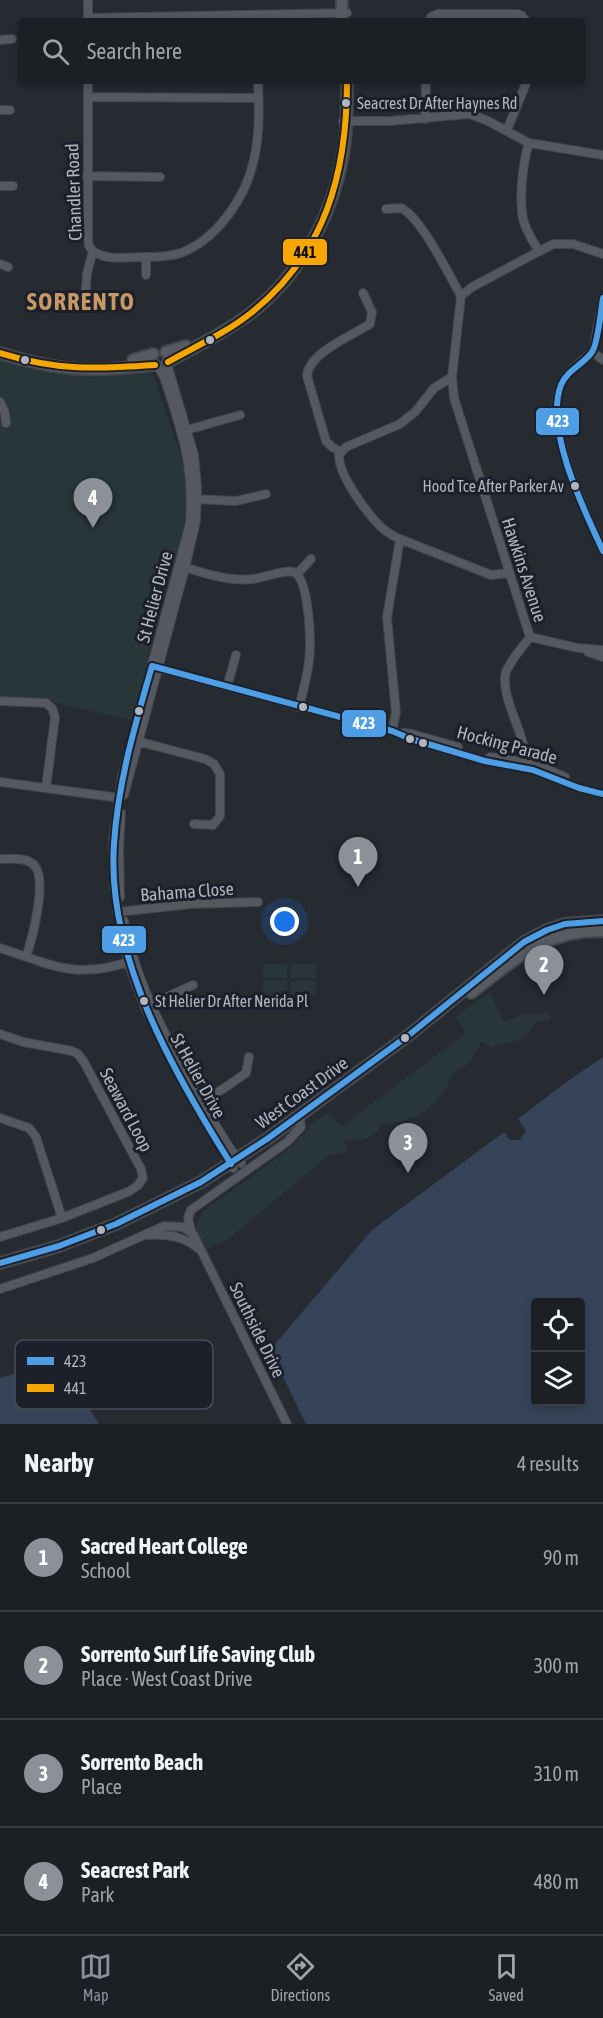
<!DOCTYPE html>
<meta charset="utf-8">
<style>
:root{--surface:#1c2025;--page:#25282d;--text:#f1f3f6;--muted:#a0a3a7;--line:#3a3e42;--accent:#8c9099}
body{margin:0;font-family:"Asap Condensed",sans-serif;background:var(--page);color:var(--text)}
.controls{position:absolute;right:18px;bottom:18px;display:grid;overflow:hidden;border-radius:6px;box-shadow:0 3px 9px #0003}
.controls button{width:54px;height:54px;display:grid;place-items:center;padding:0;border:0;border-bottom:2px solid var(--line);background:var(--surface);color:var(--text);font:30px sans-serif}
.you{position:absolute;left:285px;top:922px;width:21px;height:21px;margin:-15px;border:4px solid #fff;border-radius:50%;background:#1a73e8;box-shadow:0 0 0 9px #1a73e833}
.badge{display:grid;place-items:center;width:39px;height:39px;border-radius:50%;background:var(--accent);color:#fff;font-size:20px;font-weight:700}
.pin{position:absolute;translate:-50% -50px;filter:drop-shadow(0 2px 3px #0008)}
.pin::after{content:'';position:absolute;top:32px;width:21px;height:18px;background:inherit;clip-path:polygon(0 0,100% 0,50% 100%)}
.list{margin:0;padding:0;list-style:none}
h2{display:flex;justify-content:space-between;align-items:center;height:78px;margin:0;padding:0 24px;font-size:26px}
h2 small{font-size:20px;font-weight:400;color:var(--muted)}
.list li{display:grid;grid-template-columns:39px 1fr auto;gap:18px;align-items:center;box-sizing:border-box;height:108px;padding:0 24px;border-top:2px solid var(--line)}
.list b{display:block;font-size:22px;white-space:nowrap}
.list p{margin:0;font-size:20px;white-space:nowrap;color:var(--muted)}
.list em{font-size:20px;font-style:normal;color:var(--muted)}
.icon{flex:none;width:33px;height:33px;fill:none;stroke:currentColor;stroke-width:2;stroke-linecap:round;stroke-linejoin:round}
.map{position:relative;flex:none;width:603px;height:1424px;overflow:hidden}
.search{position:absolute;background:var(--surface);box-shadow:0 3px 9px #0003;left:18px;right:18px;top:18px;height:66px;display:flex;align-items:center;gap:15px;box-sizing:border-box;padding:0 21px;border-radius:6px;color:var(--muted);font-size:22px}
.sheet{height:510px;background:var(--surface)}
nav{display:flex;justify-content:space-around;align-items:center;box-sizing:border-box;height:84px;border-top:2px solid var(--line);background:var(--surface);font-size:16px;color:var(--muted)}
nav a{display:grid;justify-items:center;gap:3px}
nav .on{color:var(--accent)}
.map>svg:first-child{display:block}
</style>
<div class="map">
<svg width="603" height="1424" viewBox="0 0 603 1424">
<rect width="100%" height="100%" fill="#262a31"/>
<!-- green -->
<path fill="#283639" d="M0,358C13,362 27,368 40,371C74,377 118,375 152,371L187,474L189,506L181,549L134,721L52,702L0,698Z
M263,964H287V978H263Z
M291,964H316V978H291Z
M263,981H287V995H263Z
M291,981H316V995H291Z
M490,992L504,1022L527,1013L535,1015L548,1012L552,1019L534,1023L529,1033L520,1040L491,1047L481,1042C475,1055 469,1069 454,1071C440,1107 419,1122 381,1124C376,1140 359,1140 345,1141L347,1152L329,1155L227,1240L205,1250L195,1229L202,1212L291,1148L311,1124L328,1113L342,1126L466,1033L455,1017Z"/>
<!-- water -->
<path fill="#374359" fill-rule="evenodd" d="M603,1057V1424H306L270,1350L372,1230L504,1132L510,1140H520L526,1130L518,1119L565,1083ZM536,1302H580V1402H536Z
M32,1369L46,1377L62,1375L70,1384L73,1392H80L99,1424H0V1378Z"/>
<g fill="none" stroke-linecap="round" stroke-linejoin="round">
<!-- minor casing -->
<g stroke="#42444a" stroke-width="10">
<path id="minor" d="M88,0V21
M88,18L347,13
M429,21L431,17L438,14H517L521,15L526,21
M0,40L12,39
M88,97L258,98
M0,110H10
M425,119L426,81
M343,121H390L469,114L486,120L529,143L603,155
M507,130L527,81
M529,143C523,161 518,203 524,222C527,232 533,242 539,251
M87,176L160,177
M0,186H13
M386,209L401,208C421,217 449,275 461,296
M93,251C106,261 127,257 142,257C156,257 174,257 188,250C220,234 247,195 254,159C260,134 259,107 258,81
M146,257V275
M0,264L8,267
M603,298L594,347L592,352C582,362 567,371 561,385C542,421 587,516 603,551
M85,301L87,273L93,251L89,246L88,236V81
M592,352L603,360
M158,367L164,377C182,432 194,464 190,523L122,777L113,839L114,888L128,962L145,1008L196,1104L233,1168
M452,377L454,398L530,637C522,648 511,659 506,672C500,691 519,725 523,744C525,752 524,760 523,767
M0,402L5,413L6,423
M183,431L240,415
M341,452L332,447L326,441L307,376C308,353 353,335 370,324L372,312L363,293
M194,499L236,501L266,494
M400,539L491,575L508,573
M181,566C203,573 229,582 253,579C263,578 286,569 294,572C310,580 311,645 309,661C307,677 303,692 299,707
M297,574L311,559
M530,637L578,648L603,650
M588,652L603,657
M154,667L392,731L411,739L485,761L533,770L579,788L603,794
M227,687L236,655
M0,701L46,703L52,708L55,717L46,788
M392,731L396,713L387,617L400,539C393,536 386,532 380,526C366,512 338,474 339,455L346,447L400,424L416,411L434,388L452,377L461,296L472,287L553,244H573L603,254
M403,733L412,734L458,747
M133,740L205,759L214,764L220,774V816L213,825L194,824
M490,757L535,764L565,777
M0,782L120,798
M124,795L184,572L196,521L197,486L194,455L167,364
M0,859C10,859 25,857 33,864C49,877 32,939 26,957
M120,897L119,847L121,813
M117,912L191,904L258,902
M124,921C137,987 169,1043 202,1101C214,1122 225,1144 241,1163
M0,948C52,965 76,980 131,961
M145,1007L193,985
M0,1034L23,1042L72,1051L78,1054L84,1062L141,1169L143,1178L138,1185L130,1191L62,1218L0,1237
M198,1103L223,1089L246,1073L249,1057
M0,1118L29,1128L36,1137L62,1218
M191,1231L188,1218L191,1210L287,1142L301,1127L300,1120
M148,1235C167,1234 184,1236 199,1249
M0,1289L93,1258L164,1226L183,1227L193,1234L287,1424"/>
</g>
<!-- major casing -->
<g stroke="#44474e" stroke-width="14">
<path id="major" d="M341,21L342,0
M166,352L186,346
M0,353C34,364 67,371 103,369C120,369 138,366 155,365
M133,360L153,354
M168,362C196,346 225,333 251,313C304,272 337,207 345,141C347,121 347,101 347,81
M471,993C516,959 544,930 603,931
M0,1263L59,1246L116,1224L201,1182L267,1139L409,1035L524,942L547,930L565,924L603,921"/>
</g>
<!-- minor -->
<use href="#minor" stroke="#55585f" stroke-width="8"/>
<!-- major -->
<use href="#major" stroke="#585b60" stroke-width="10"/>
<!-- bus-1 casing -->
<g stroke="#1b202a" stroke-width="10">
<path id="bus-1" d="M603,298C601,309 598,344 592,352C583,365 567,370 561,385C544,429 584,510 603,551
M231,1164C173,1072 106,955 114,844C118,782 135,725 152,666L392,731L411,739L485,761L533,770L579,788L603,794
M0,1263L59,1246L116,1224L201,1182L267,1139L409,1035L524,942L547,930L565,924L603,921"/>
</g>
<!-- bus-2 casing -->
<g stroke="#1b202a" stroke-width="10">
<path id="bus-2" d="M0,353C59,371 95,369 155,365
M168,362C196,346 226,333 251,313C326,253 347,173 347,81"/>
</g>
<!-- bus-1 -->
<use href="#bus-1" stroke="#4d9ee5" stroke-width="6"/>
<!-- bus-2 -->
<use href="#bus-2" stroke="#f7a600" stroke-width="6"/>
</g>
<!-- markers -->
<g fill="#b0b5c2" stroke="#1b202a" stroke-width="2">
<circle cx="346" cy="103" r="5"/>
<circle cx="210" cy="340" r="5"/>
<circle cx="25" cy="360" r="5"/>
<circle cx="575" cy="486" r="5"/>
<circle cx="303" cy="707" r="5"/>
<circle cx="139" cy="711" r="5"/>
<circle cx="410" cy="739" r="5"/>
<circle cx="423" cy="743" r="5"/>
<circle cx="144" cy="1001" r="5"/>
<circle cx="405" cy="1038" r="5"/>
<circle cx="101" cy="1230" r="5"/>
</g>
<g text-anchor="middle" stroke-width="6" stroke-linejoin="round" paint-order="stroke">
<!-- bus labels -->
<g font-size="16" fill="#b0b5c2" stroke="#1b202a" text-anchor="start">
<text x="357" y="109">Seacrest Dr After Haynes Rd</text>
<text x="564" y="492" text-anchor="end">Hood Tce After Parker Av</text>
<text x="155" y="1007">St Helier Dr After Nerida Pl</text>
</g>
<!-- street labels -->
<g font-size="18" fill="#b0b5c2" stroke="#1b202a">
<text transform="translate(74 192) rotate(-92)" y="6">Chandler Road</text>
<text transform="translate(524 570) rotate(72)" y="6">Hawkins Avenue</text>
<text transform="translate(155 597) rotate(-75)" y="6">St Helier Drive</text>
<text transform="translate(507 745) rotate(15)" y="6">Hocking Parade</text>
<text transform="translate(187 892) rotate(-4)" y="6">Bahama Close</text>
<text transform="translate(198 1076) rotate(61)" y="6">St Helier Drive</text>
<text transform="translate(302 1093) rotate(-36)" y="6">West Coast Drive</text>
<text transform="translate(126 1110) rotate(62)" y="6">Seaward Loop</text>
<text transform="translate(257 1330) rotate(64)" y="6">Southside Drive</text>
</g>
<!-- district labels -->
<g font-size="24" font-weight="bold" letter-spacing="1.5" fill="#c79766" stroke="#1b202a">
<text x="81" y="310">SORRENTO</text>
</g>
</g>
<!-- legend -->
<rect x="15" y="1340" width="198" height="69" rx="9" fill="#1b202a" stroke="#484d58" stroke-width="1.5"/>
<rect x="27" y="1357" width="27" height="8" fill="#4d9ee5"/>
<rect x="27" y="1384" width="27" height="8" fill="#f7a600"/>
<g font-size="16" fill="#b0b5c2">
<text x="64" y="1367">423</text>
<text x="64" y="1394">441</text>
</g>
<g stroke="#1b202a" stroke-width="2">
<rect x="282" y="238" width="46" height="28" rx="6" fill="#f7a600"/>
<rect x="535" y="407" width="45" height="29" rx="6" fill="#4d9ee5"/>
<rect x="341" y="709" width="46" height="29" rx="6" fill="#4d9ee5"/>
<rect x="101" y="925" width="46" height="29" rx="6" fill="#4d9ee5"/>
</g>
<g font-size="16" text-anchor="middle" font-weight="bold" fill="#fff">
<text x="558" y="427">423</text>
<text x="364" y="729">423</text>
<text x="124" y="946">423</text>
</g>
<g font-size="16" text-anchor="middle" font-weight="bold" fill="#111">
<text x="305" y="258">441</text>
</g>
</svg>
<div class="controls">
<button><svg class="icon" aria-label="locate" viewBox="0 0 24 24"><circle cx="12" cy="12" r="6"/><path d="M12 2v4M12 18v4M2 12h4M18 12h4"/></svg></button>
<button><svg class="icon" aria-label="layers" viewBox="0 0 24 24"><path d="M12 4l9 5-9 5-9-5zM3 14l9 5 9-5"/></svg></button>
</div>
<div class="you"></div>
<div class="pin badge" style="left:358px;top:887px">1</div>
<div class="pin badge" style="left:544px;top:995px">2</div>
<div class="pin badge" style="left:408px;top:1173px">3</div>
<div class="pin badge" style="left:93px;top:528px">4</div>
<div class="search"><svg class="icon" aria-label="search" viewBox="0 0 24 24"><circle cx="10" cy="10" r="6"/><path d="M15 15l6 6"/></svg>Search here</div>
</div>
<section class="sheet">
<h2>Nearby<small>4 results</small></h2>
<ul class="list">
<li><span class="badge">1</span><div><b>Sacred Heart College</b><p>School</p></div><em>90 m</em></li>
<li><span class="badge">2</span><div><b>Sorrento Surf Life Saving Club</b><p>Place · West Coast Drive</p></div><em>300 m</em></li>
<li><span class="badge">3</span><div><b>Sorrento Beach</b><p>Place</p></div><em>310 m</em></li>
<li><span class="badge">4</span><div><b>Seacrest Park</b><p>Park</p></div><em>480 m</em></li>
</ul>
</section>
<nav>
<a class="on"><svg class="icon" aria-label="map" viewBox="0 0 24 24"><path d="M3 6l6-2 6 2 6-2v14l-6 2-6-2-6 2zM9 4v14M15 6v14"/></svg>Map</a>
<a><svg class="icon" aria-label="directions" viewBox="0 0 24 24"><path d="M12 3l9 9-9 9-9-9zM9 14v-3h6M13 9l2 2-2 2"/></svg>Directions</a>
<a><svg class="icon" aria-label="saved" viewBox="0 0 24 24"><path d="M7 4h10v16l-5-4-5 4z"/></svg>Saved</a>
</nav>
